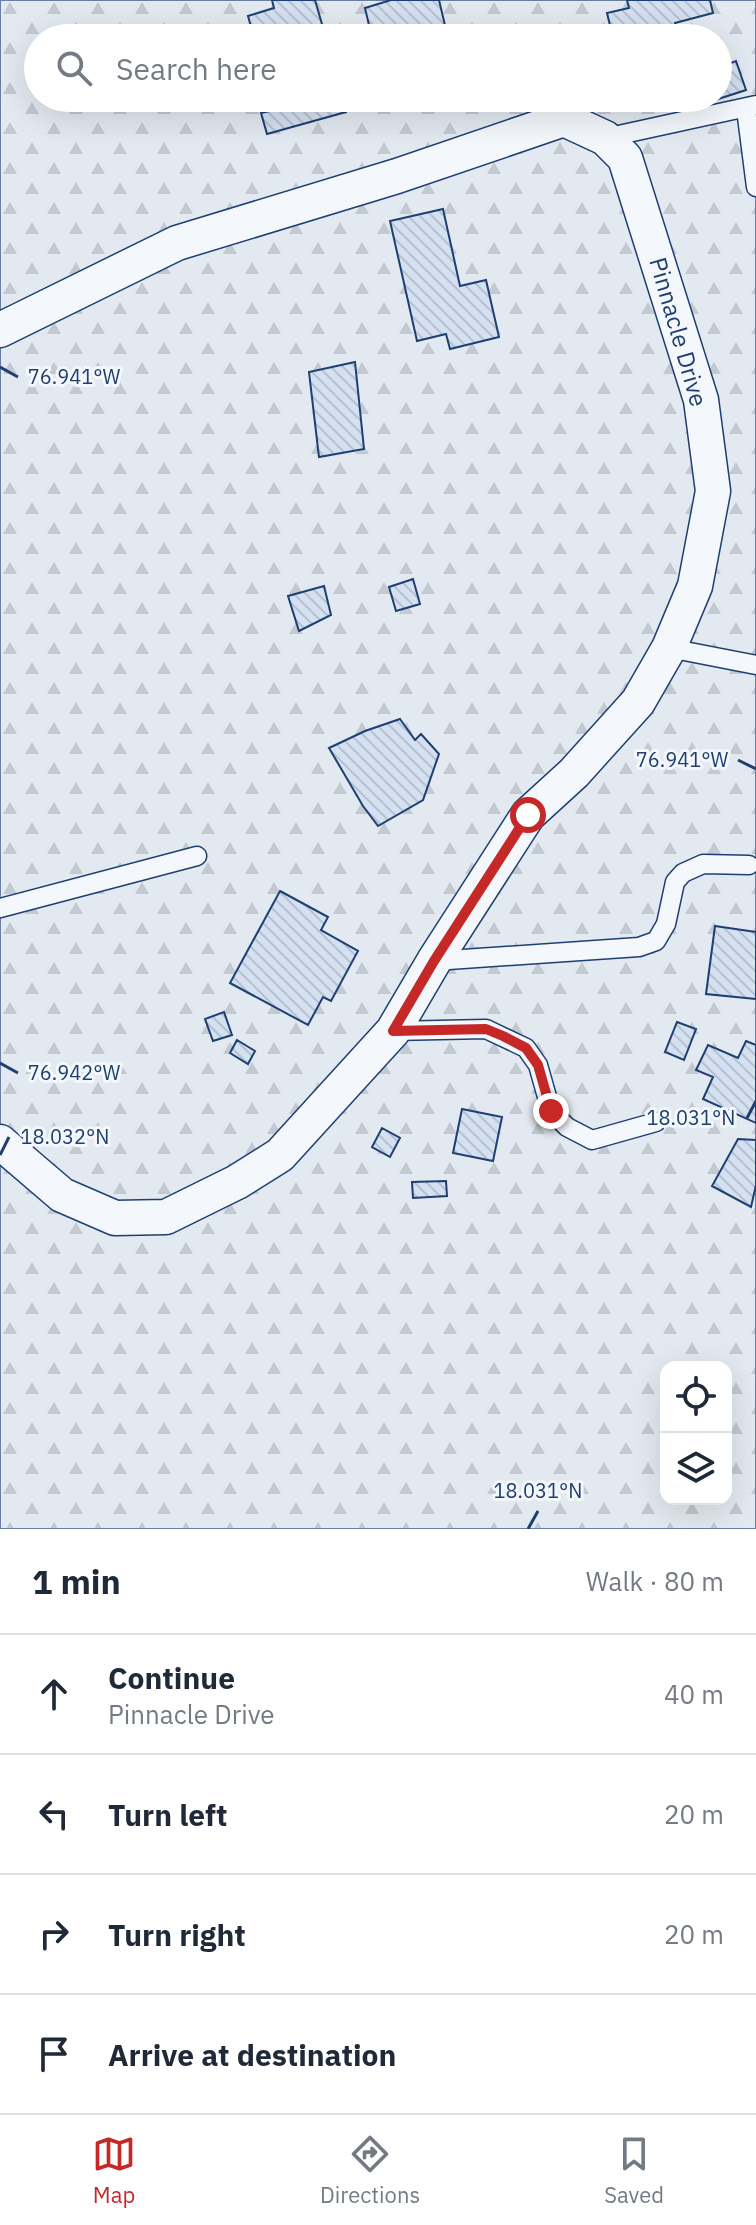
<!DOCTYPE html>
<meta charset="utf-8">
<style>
:root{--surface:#fff;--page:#f6f6f7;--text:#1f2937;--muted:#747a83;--line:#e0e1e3;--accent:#c62828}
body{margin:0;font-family:"IBM Plex Sans",sans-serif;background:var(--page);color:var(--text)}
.controls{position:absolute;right:24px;bottom:24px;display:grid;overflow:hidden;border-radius:16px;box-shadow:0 8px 32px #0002}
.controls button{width:72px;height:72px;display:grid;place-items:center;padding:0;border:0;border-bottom:2px solid var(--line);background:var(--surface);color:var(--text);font:40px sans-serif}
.stop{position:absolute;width:24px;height:24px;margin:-18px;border:6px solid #c62828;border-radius:50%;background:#fff}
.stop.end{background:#c62828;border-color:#fff;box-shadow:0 2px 8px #0008}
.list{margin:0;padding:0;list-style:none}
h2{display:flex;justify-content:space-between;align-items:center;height:104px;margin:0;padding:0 32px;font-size:34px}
h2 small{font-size:26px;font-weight:400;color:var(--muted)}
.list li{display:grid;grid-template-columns:52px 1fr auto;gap:24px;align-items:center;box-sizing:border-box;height:120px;padding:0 32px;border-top:2px solid var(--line)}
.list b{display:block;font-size:30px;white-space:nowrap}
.list p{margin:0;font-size:26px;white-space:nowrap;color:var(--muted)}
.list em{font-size:26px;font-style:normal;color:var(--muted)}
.icon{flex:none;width:44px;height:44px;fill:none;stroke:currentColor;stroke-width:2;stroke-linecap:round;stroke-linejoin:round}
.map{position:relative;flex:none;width:756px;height:1529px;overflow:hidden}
.search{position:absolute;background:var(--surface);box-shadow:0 8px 32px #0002;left:24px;right:24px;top:24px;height:88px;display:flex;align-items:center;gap:20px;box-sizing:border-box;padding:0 28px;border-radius:44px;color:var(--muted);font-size:30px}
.sheet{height:584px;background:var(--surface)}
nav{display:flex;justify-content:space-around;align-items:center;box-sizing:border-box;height:112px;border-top:2px solid var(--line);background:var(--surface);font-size:22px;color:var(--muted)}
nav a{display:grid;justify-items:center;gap:4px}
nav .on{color:var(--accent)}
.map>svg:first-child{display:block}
</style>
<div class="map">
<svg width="756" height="1529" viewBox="0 0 756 1529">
<defs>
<pattern id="forest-firs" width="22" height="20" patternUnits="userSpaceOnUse" patternTransform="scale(2)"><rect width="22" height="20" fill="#e3e9f0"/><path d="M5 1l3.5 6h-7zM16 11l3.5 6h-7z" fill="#c2c9d1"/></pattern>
<pattern id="building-back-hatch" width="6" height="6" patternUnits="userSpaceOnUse" patternTransform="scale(2)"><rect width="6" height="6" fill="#d5e0f0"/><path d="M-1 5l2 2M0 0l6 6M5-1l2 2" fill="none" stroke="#b6c1d1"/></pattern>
</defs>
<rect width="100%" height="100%" fill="#f4f7fb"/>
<!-- forest -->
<path fill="url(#forest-firs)" stroke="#687fa3" stroke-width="2" fill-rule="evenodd" d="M0,0H756V1529H0ZM38,38H718V98H38ZM666,1367H726V1499H666Z"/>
<!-- building -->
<path fill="url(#building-back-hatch)" stroke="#1d3f73" stroke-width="2" d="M272,0H315L326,38H254L248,16L274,8Z
M391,0H439L448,38H372L365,8Z
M627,0H710L713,13L675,23L679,37L674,38H657L656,34L638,38H613L607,13L629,8Z
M736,61L746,90L706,103L705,98H718V82L723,80L720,67Z
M271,98H343L346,112L267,134L261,113L274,110Z
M443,209L460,286L486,280L499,337L450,349L446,334L417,341L390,221Z
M355,362L364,449L319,457L309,372Z
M413,579L420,604L396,611L389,587Z
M324,586L331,615L299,631L288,596Z
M400,719L415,740L421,734L439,754L423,800L378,826L363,806L329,748L365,731Z
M280,891L328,917L321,930L358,951L331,1001L323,997L308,1025L230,983Z
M715,926L756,932V999L706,994Z
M224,1012L232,1035L213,1041L205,1019Z
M677,1022L696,1029L684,1060L665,1052Z
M237,1040L255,1051L248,1064L230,1053Z
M746,1041L756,1045V1123L703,1099L713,1077L696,1070L708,1045L738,1058Z
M462,1109L502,1117L493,1161L453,1153Z
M382,1128L400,1138L390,1157L372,1147Z
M738,1139L756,1140V1185L751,1207L712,1186Z
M446,1181L447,1196L413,1198L412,1182Z"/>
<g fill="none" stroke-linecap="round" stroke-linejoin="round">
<!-- lane casing -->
<g stroke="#1d3f73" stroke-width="21">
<path id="lane" d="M746,109L756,187
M605,138L756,105
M669,648L756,665
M0,908L197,856
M434,961L639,947L656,941L666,924L675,882L683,873L703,864L749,865
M393,1031L486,1029L526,1048L538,1065L551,1111L567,1127L592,1140L656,1122"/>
</g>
<!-- street casing -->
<g stroke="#1d3f73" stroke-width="37">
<path id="street" d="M0,330L177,243L397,176L564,119L605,138L625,158L701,400L713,491L695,586L669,648L638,702L574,773L528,815L434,961L393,1031L280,1155L237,1182L166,1217L115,1218L62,1195L0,1142"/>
</g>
<!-- lane -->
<use href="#lane" stroke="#f4f7fb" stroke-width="18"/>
<!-- street -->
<use href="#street" stroke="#f4f7fb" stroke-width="34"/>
</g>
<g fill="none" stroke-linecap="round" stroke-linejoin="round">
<!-- route -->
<path stroke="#c62828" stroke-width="10" d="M528,815L434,961L393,1031L486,1029L503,1036L526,1048L538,1065L551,1111"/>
</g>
<!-- ticks -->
<path fill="none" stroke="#1d3f73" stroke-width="3" d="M0,367L18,377M738,760L756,769M0,1063L18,1073M747,1118L756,1101M0,1155L9,1137M528,1529L538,1511"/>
<g text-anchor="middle" stroke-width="6" stroke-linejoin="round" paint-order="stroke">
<!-- street labels -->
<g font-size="24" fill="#1d3f73" stroke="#f4f7fb">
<text transform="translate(678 332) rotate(74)" y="8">Pinnacle Drive</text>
</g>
</g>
<g font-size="20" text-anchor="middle" fill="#1d3f73" stroke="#f4f7fb" stroke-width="6" stroke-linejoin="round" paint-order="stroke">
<text x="74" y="384">76.941°W</text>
<text x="682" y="767">76.941°W</text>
<text x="74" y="1080">76.942°W</text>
<text x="691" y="1125">18.031°N</text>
<text x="65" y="1144">18.032°N</text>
<text x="538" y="1498">18.031°N</text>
</g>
</svg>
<div class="controls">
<button><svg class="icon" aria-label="locate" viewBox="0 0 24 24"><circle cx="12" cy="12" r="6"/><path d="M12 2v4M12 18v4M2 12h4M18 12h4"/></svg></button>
<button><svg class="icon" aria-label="layers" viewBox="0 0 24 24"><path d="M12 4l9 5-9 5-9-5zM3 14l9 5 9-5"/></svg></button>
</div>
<div class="stop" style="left:528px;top:815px"></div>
<div class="stop end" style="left:551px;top:1111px"></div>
<div class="search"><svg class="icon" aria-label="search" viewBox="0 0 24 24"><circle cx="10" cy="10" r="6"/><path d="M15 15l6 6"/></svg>Search here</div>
</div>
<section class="sheet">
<h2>1 min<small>Walk · 80 m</small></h2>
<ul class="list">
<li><svg class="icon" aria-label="ahead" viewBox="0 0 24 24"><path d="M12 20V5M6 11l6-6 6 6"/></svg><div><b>Continue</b><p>Pinnacle Drive</p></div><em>40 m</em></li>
<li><svg class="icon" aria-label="left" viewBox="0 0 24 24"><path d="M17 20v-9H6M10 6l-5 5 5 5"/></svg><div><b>Turn left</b></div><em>20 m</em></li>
<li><svg class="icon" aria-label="right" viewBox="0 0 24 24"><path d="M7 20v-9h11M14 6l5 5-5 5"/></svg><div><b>Turn right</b></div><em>20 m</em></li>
<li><svg class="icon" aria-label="arrive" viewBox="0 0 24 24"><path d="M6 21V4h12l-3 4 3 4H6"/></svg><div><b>Arrive at destination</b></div></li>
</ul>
</section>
<nav>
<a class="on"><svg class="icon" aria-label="map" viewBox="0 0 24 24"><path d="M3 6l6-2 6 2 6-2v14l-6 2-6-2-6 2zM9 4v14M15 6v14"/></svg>Map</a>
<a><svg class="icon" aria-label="directions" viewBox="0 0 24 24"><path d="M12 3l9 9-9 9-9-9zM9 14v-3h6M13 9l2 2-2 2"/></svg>Directions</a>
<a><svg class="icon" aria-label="saved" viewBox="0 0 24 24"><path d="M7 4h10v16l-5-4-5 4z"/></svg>Saved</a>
</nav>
